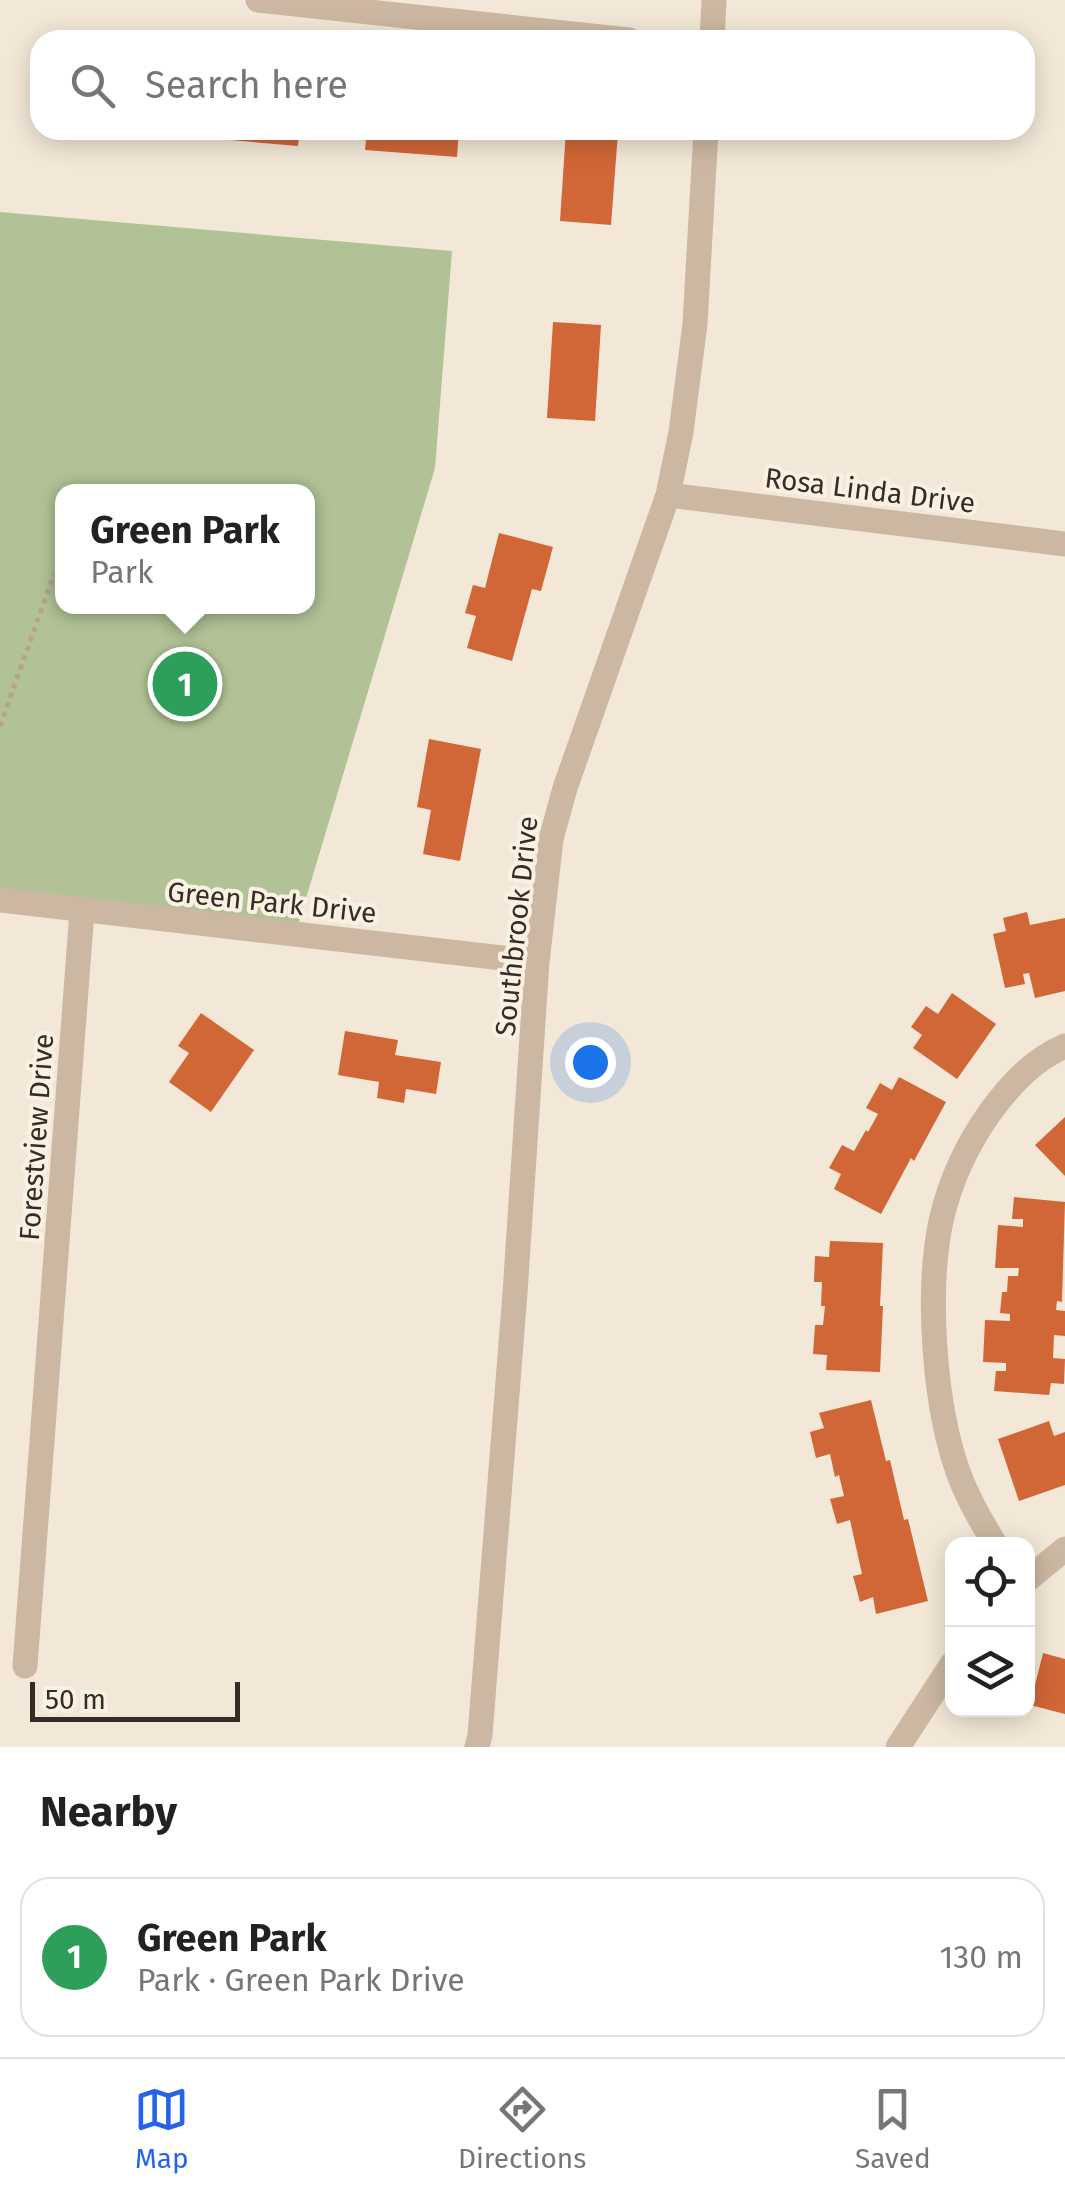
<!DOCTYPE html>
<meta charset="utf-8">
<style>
:root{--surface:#fff;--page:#f2f2f2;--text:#222;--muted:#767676;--line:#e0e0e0;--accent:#2563eb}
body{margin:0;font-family:"Fira Sans",sans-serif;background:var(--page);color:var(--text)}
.controls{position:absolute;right:30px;bottom:30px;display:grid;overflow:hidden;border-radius:20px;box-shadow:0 5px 25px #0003}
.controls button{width:90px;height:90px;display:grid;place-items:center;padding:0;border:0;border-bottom:2px solid var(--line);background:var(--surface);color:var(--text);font:50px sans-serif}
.scale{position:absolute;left:30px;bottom:25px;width:210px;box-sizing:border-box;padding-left:10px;border:5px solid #362b25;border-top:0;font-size:28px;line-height:35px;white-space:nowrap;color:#362b25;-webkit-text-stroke:8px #fbf1e3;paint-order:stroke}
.you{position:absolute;left:590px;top:1062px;width:35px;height:35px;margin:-25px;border:8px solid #fff;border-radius:50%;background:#1a73e8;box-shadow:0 0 0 15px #1a73e833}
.badge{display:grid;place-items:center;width:65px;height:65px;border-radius:50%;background:var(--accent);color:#fff;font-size:32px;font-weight:700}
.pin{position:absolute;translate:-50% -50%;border:5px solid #fff;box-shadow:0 2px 10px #0006}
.popup{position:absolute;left:55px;top:484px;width:260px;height:130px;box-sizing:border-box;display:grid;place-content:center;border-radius:20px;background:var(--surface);filter:drop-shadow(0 2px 8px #0005);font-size:32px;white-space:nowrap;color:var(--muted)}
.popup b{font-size:38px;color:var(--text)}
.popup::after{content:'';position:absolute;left:50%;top:100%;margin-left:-20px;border:20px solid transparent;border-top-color:var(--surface)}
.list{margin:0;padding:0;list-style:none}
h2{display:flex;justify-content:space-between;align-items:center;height:130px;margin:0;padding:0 40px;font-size:42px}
h2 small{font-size:32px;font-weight:400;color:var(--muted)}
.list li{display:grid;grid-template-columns:65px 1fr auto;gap:30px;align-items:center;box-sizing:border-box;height:160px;margin:0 20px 20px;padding:0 20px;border:2px solid var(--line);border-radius:30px}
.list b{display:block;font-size:38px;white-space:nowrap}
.list p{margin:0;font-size:32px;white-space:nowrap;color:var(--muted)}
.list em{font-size:32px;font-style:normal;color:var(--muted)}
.icon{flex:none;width:55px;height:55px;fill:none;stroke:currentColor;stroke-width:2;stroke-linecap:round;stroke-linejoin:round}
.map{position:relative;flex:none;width:1065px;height:1747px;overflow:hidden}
.search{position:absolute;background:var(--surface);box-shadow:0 5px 25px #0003;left:30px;right:30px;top:30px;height:110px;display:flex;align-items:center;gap:25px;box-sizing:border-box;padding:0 35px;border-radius:30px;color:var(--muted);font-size:38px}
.sheet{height:310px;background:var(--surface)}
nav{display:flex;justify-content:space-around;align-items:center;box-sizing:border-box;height:140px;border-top:2px solid var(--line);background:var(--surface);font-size:28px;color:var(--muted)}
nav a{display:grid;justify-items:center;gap:5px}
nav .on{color:var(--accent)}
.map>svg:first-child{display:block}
</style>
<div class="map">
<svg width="1065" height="1747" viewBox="0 0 1065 1747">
<rect width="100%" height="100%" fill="#f3e8d7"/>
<!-- green -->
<path fill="#b1c396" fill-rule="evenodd" d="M0,212L452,251L435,468L295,935L0,900ZM62,492H308V606H62Z"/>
<!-- building -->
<path fill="#d16637" d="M208,130H300L298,146L207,138Z
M367,130H459L457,157L365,150Z
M566,130L618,132L611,225L560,221Z
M553,322L601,325L595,421L547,418Z
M499,533L553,547L541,591L532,589L512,661L467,648L476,616L465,613L473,585L485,588Z
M429,739L481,749L460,861L423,854L431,810L417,807Z
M1027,912L1030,925L1065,918V991L1035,998L1029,973L1023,974L1025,984L1005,988L993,934L1006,931L1003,918Z
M952,993L996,1024L957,1079L913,1048L922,1035L911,1027L926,1006L938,1014Z
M201,1013L254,1050L211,1112L169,1082L189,1053L178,1046Z
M345,1031L398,1040L395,1055L441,1062L436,1094L406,1089L404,1103L377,1098L379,1082L338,1075Z
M899,1077L946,1102L914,1161L911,1158L881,1214L834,1189L841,1174L829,1168L842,1145L854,1151L866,1130L868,1132L878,1114L866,1108L880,1083L892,1090Z
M1065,1117V1176L1035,1145Z
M1014,1197L1065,1202L1062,1302L1057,1301L1056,1310L1065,1311V1336L1054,1335L1053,1358L1065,1359L1064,1384L1051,1383L1049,1395L994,1391L996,1371H1006V1363L983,1362L985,1320L1010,1321V1314L1000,1313L1002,1292H1007L1008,1276H1018L1019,1268H995L998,1225L1023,1227V1219H1012Z
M830,1241L883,1243L880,1306H883L880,1372L826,1370L827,1355L813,1354L815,1325H823L825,1306H821L822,1282H814L815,1256L829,1257Z
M871,1400L886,1461L890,1460L904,1520L908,1519L928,1601L876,1614L873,1597L860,1602L853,1576L862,1574L850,1520L837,1524L830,1499L844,1496L839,1475L835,1477L830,1454L816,1458L810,1432L824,1428L819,1413Z
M1049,1421L1054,1436L1065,1432V1485L1019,1501L998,1439Z
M1043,1653L1065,1659V1714L1030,1705Z"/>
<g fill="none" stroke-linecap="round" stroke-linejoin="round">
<!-- path -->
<path stroke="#b8a28c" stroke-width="5" stroke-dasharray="5 5" stroke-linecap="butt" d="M0,726L54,574"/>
<!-- minor -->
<path stroke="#ccb8a2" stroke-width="25" d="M258,0L629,40
M712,40L714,0
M668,495L1065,544
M0,900L537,962
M995,1544C982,1523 969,1501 960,1477C934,1409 926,1292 941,1221C950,1181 968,1143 991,1111C1011,1084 1034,1059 1065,1046
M1028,1579L1065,1549
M25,1666L82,911
M477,1747L480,1735L515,1293L537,962L551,839L565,788L668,495L681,432L695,324L706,130
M898,1747L952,1664"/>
</g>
<g text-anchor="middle" stroke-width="8" stroke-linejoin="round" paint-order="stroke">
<!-- street labels -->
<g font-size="28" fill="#362b25" stroke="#fbf1e3">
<text transform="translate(870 490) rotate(7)" y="10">Rosa Linda Drive</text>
<text transform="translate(272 902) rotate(6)" y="10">Green Park Drive</text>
<text transform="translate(516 926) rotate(-84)" y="10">Southbrook Drive</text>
<text transform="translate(36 1137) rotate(-86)" y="10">Forestview Drive</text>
</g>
</g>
</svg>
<div class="controls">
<button><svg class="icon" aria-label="locate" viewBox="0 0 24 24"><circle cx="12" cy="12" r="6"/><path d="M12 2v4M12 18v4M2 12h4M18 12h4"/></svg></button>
<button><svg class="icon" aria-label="layers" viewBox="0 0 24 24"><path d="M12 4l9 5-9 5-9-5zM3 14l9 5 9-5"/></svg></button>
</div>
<div class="scale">50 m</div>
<div class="you"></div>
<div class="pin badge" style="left:185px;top:684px;background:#2e9e5b">1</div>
<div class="popup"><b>Green Park</b>Park</div>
<div class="search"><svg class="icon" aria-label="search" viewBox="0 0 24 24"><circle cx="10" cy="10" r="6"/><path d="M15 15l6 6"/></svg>Search here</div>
</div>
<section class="sheet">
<h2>Nearby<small></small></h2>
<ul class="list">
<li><span class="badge" style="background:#2e9e5b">1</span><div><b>Green Park</b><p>Park · Green Park Drive</p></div><em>130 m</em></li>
</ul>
</section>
<nav>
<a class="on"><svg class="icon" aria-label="map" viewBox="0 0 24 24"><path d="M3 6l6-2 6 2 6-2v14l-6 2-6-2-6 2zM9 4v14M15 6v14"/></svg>Map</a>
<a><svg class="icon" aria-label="directions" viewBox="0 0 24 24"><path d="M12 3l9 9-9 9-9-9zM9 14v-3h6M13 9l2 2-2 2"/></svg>Directions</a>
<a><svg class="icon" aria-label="saved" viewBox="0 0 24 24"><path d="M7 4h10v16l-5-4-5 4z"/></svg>Saved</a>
</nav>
